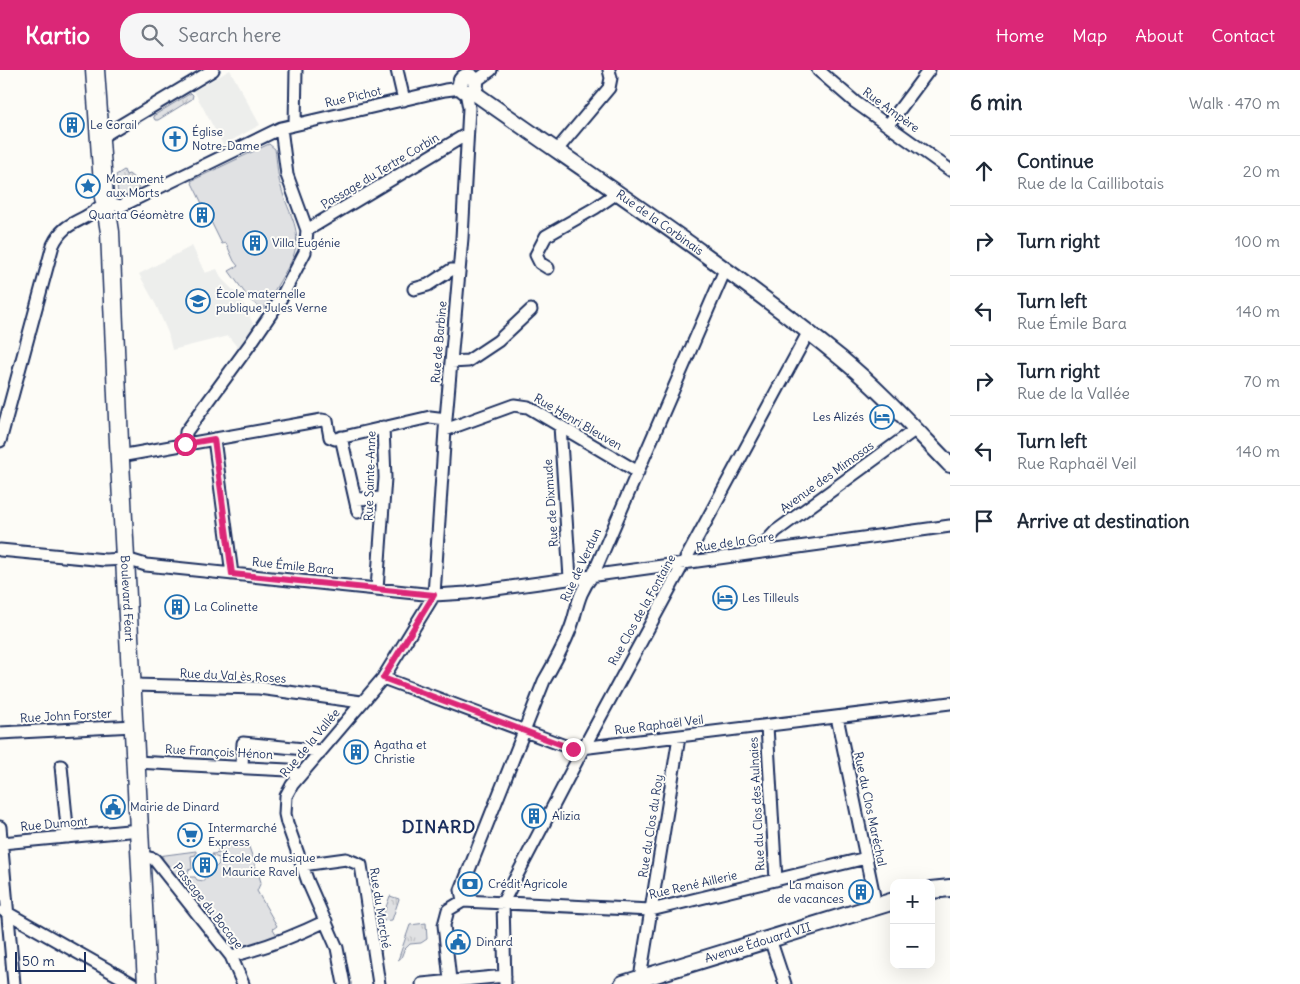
<!DOCTYPE html>
<meta charset="utf-8">
<style>
:root{--surface:#fff;--page:#f6f6f7;--text:#1f2937;--muted:#747a83;--line:#e0e1e3;--accent:#db2777}
body{margin:0;font-family:Delius,sans-serif;background:var(--page);color:var(--text)}
.controls{position:absolute;right:15px;bottom:15px;display:grid;overflow:hidden;border-radius:10px;box-shadow:0 5px 20px #0002}
.controls button{width:45px;height:45px;display:grid;place-items:center;padding:0;border:0;border-bottom:1px solid var(--line);background:var(--surface);color:var(--text);font:25px sans-serif}
.scale{position:absolute;left:15px;bottom:12px;width:71px;box-sizing:border-box;padding-left:5px;border:2px solid #1b2f5e;border-top:0;font-size:14px;line-height:18px;white-space:nowrap;color:#1b2f5e;-webkit-text-stroke:4px #fdfcf7;paint-order:stroke}
.stop{position:absolute;width:15px;height:15px;margin:-11px;border:4px solid #db2777;border-radius:50%;background:#fff}
.stop.end{background:#db2777;border-color:#fff;box-shadow:0 1px 5px #0008}
.list{margin:0;padding:0;list-style:none}
h2{display:flex;justify-content:space-between;align-items:center;height:65px;margin:0;padding:0 20px;font-size:21px}
h2 small{font-size:16px;font-weight:400;color:var(--muted)}
.list li{display:grid;grid-template-columns:32px 1fr auto;gap:15px;align-items:center;box-sizing:border-box;height:70px;padding:0 20px;border-top:1px solid var(--line)}
.list b{display:block;font-size:19px;white-space:nowrap}
.list p{margin:0;font-size:16px;white-space:nowrap;color:var(--muted)}
.list em{font-size:16px;font-style:normal;color:var(--muted)}
.icon{flex:none;width:28px;height:28px;fill:none;stroke:currentColor;stroke-width:2;stroke-linecap:round;stroke-linejoin:round}
.map{position:relative;flex:none;width:950px;height:914px;overflow:hidden}
header{display:flex;align-items:center;gap:30px;box-sizing:border-box;height:70px;padding:0 25px;background:var(--accent);color:#fff}
header strong{font-size:24px}
nav{display:flex;gap:28px;margin-inline-start:auto;font-size:18px}
.search{width:350px;height:45px;background:var(--page);display:flex;align-items:center;gap:12px;box-sizing:border-box;padding:0 18px;border-radius:20px;color:var(--muted);font-size:19px}
main{display:flex}
aside{flex:1;background:var(--surface)}
.map>svg:first-child{display:block}
</style>
<header>
<strong>Kartio</strong>
<div class="search"><svg class="icon" aria-label="search" viewBox="0 0 24 24"><circle cx="10" cy="10" r="6"/><path d="M15 15l6 6"/></svg>Search here</div>
<nav><a>Home</a><a>Map</a><a>About</a><a>Contact</a></nav>
</header>
<main>
<div class="map">
<svg width="950" height="914" viewBox="0 0 950 914">
<defs>
<pattern id="grass-tufts" width="24" height="20" patternUnits="userSpaceOnUse" patternTransform="scale(1.25)"><rect width="24" height="20" fill="#e0e1e3"/><path d="M3 7l-1-3M5 7V3M7 7l1-3M15 17l-1-3M17 17v-4M19 17l1-3" fill="none" stroke="#c0c1c5"/></pattern>
</defs>
<rect width="100%" height="100%" fill="#fdfcf7"/>
<filter id="ink" filterUnits="userSpaceOnUse"><feTurbulence type="fractalNoise" baseFrequency=".02" numOctaves="2"/><feDisplacementMap in="SourceGraphic" scale="10" xChannelSelector="R" yChannelSelector="G"/><feConvolveMatrix kernelMatrix="1 2 1 2 8 2 1 2 1" color-interpolation-filters="sRGB"/></filter>
<g filter="url(#ink)">
<!-- built -->
<path fill="#edeeec" d="M230,0L260,55L223,75L194,21Z
M192,176L205,203L217,199L222,209L240,227L246,238L253,254V257L239,279L228,266L172,280L168,263L156,235L139,204Z"/>
<!-- grass -->
<path fill="url(#grass-tufts)" stroke="#7e88a0" d="M191,23L193,25L192,29L158,50H155L153,46Z
M124,100L126,105L129,104L135,109L140,120L124,128L118,124L116,105Z
M390,826L399,829L392,850L381,851Z
M426,853L427,869L421,873L410,874L404,880L401,888L398,890L410,855Z"/>
<!-- park -->
<path fill="#e0e1e3" stroke="#7e88a0" d="M269,74L275,79C277,91 277,105 281,117C289,147 305,160 291,192L263,240L250,230L229,201L238,196L234,191L226,173L222,174L191,111Z
M248,774L261,812L257,821L277,856L273,859L280,870L235,883L162,794L163,787L158,786L196,781V785L191,786L192,799L188,800V807H195L197,810L204,811V809L208,808L209,804L213,803L214,799L219,794V788L213,786L212,784L221,783V781H218V778Z"/>
<g fill="none" stroke-linecap="round" stroke-linejoin="round">
<!-- minor casing -->
<g stroke="#1b2f5e" stroke-width="15">
<path id="minor" d="M397,0L404,30
M818,0L855,32L950,100
M476,11L491,0
M295,54L296,0
M888,55L929,0
M101,67L213,0
M556,81L609,18L611,8L609,0
M113,134L121,136L281,58L445,20L461,18
M307,160L467,64
M548,198L540,193L536,185L546,166L595,138L617,123
M414,219L428,215L451,200H459
M451,292L468,291L498,271L531,240
M560,356L570,508
M445,360L514,335L528,337L638,402
M341,367L358,442
M214,369L232,504
M0,371L53,175C65,150 80,154 98,138
M185,374L186,362L251,273L279,232L305,182L307,160L287,105L281,58
M120,386L322,350L327,351L330,367L335,369L430,347L446,349
M355,429L383,428
M0,480L105,490L126,489L146,495L434,525L467,523L950,456
M760,482L765,473L776,461L916,359
M377,519L385,408L383,357
M383,608L573,679L950,633
M132,615L259,618L361,632
M837,647L876,836
M767,656L776,810
M0,663L134,656
M136,692L288,700L299,705
M61,696L68,767
M242,697L243,673L314,680L319,684
M0,757L14,914
M2,773L139,760
M141,786L154,789L231,886L243,914
M302,795L346,789L361,795L379,914
M463,831L461,820L544,611C555,592 567,571 573,551C578,533 580,520 593,505L725,200
M4,841L133,914
M770,869L785,914
M231,886C265,878 295,866 326,851
M450,910L444,855L448,840L463,831L651,840L866,788
M344,914L337,878L308,812L287,753L285,744L286,726L292,715L383,608L434,525L445,360L462,168L469,38L466,22
M422,914L505,906
M505,914L503,832L583,679L808,263
M639,914L679,667"/>
</g>
<!-- tertiary casing -->
<g stroke="#1b2f5e" stroke-width="18">
<g id="tertiary">
<circle cx="468" cy="14" r="8"/>
<path id="s1" d="M473,22C596,109 724,193 842,289C881,321 915,359 950,395"/>
</g>
</g>
<!-- secondary casing -->
<g stroke="#1b2f5e" stroke-width="20">
<g id="secondary">
<path d="M931,820L950,818"/>
<path id="s2" d="M623,914L894,831"/>
</g>
</g>
<!-- primary casing -->
<g stroke="#1b2f5e" stroke-width="21">
<g id="primary">
<path d="M95,0L104,128"/>
<path id="s3" d="M107,143L110,162L119,372L147,914"/>
</g>
</g>
<!-- minor -->
<use href="#minor" stroke="#fdfcf7" stroke-width="11"/>
<!-- tertiary -->
<use href="#tertiary" stroke="#fdfcf7" stroke-width="14"/>
<!-- secondary -->
<use href="#secondary" stroke="#fdfcf7" stroke-width="16"/>
<!-- primary -->
<use href="#primary" stroke="#fdfcf7" stroke-width="18"/>
</g>
</g>
<g fill="none" stroke-linecap="round" stroke-linejoin="round" filter="url(#ink)">
<!-- route -->
<path stroke="#db2777" stroke-width="6" d="M185,374L214,369L232,504L434,525L383,608L573,679"/>
</g>
<!-- icons -->
<defs>
<g id="building-ring" transform="scale(1.25)"><circle r="9.5" fill="#fdfcf7" stroke="#1f6fb2" stroke-width="1.5"/><path d="M-4-6H4V6H1V3H-1V6H-4ZM-2.5-4.3h1.7v1.8h-1.7ZM.8-4.3h1.7v1.8H.8ZM-2.5-1h1.7V.8h-1.7ZM.8-1h1.7V.8H.8Z" fill="#1f6fb2"/></g>
<g id="church-ring" transform="scale(1.25)"><circle r="9.5" fill="#fdfcf7" stroke="#1f6fb2" stroke-width="1.5"/><path d="M-1.2-6h2.4v3.5h3.3v2.4h-3.3V6h-2.4V-.1h-3.3v-2.4h3.3Z" fill="#1f6fb2"/></g>
<g id="sight-ring" transform="scale(1.25)"><circle r="9.5" fill="#fdfcf7" stroke="#1f6fb2" stroke-width="1.5"/><path d="M0-6L1.8-2.2L6-1.7L2.9 1.2L3.7 5.4L0 3.3L-3.7 5.4L-2.9 1.2L-6-1.7L-1.8-2.2Z" fill="#1f6fb2"/></g>
<g id="school-ring" transform="scale(1.25)"><circle r="9.5" fill="#fdfcf7" stroke="#1f6fb2" stroke-width="1.5"/><path d="M0-5L7-2L0 1L-7-2ZM-4 1L0 2.5L4 1V4Q0 6-4 4Z" fill="#1f6fb2"/></g>
<g id="hotel-ring" transform="scale(1.25)"><circle r="9.5" fill="#fdfcf7" stroke="#1f6fb2" stroke-width="1.5"/><path d="M-6-4.5h1.5V1H6V5H4.5V3h-9V5H-6ZM-4 0a1.8 1.8 0 1 1 3.6 0ZM.5 0V-2.5h3Q6-2.5 6 0Z" fill="#1f6fb2"/></g>
<g id="civic-ring" transform="scale(1.25)"><circle r="9.5" fill="#fdfcf7" stroke="#1f6fb2" stroke-width="1.5"/><path d="M-.6-6.5H3V-4.5H.6V-3L4-1V1h2V6H-6V1h2V-1L-.6-3ZM-1.2 2.5V6h2.4V2.5Z" fill="#1f6fb2"/></g>
<g id="supermarket-ring" transform="scale(1.25)"><circle r="9.5" fill="#fdfcf7" stroke="#1f6fb2" stroke-width="1.5"/><path d="M-6-5.5h2.5l.6 2H6L4.5 2H-2.5L-4.4-4H-6ZM-1.5 3.2a1.3 1.3 0 1 0 .1 0ZM3 3.2a1.3 1.3 0 1 0 .1 0Z" fill="#1f6fb2"/></g>
<g id="bank-ring" transform="scale(1.25)"><circle r="9.5" fill="#fdfcf7" stroke="#1f6fb2" stroke-width="1.5"/><path d="M-6-4H6V4H-6ZM0-2.3a2.3 2.3 0 1 0 0 4.6a2.3 2.3 0 1 0 0-4.6Z" fill="#1f6fb2"/></g>
</defs>
<g fill-rule="evenodd">
<use href="#building-ring" x="72" y="55"/>
<use href="#church-ring" x="175" y="69"/>
<use href="#sight-ring" x="88" y="116"/>
<use href="#building-ring" x="202" y="145"/>
<use href="#building-ring" x="255" y="173"/>
<use href="#school-ring" x="198" y="231"/>
<use href="#hotel-ring" x="882" y="347"/>
<use href="#hotel-ring" x="725" y="528"/>
<use href="#building-ring" x="177" y="537"/>
<use href="#building-ring" x="356" y="682"/>
<use href="#civic-ring" x="113" y="737"/>
<use href="#building-ring" x="534" y="746"/>
<use href="#supermarket-ring" x="190" y="765"/>
<use href="#building-ring" x="205" y="795"/>
<use href="#bank-ring" x="470" y="814"/>
<use href="#building-ring" x="861" y="822"/>
<use href="#civic-ring" x="458" y="872"/>
</g>
<g text-anchor="middle" stroke-width="4" stroke-linejoin="round" paint-order="stroke">
<!-- street labels -->
<g font-size="12" fill="#1b2f5e" stroke="#fdfcf7">
<text transform="translate(353 27) rotate(-13)" y="4">Rue Pichot</text>
<text transform="translate(891 40) rotate(36)" y="4">Rue Ampère</text>
<text transform="translate(380 101) rotate(-31)" y="4">Passage du Tertre Corbin</text>
<text dy="4" stroke="none"><textPath href="#s1" startOffset="228">Rue de la Corbinais</textPath></text>
<text transform="translate(439 272) rotate(-85)" y="4">Rue de Barbine</text>
<text transform="translate(578 352) rotate(30)" y="4">Rue Henri Bleuven</text>
<text transform="translate(370 406) rotate(-88)" y="4">Rue Sainte-Anne</text>
<text transform="translate(827 407) rotate(-36)" y="4">Avenue des Mimosas</text>
<text transform="translate(551 433) rotate(-94)" y="4">Rue de Dixmude</text>
<text transform="translate(735 472) rotate(-8)" y="4">Rue de la Gare</text>
<text transform="translate(581 495) rotate(-65)" y="4">Rue de Verdun</text>
<text transform="translate(293 496) rotate(6)" y="4">Rue Émile Bara</text>
<text dy="4" stroke="none"><textPath href="#s3" startOffset="386">Boulevard Féart</textPath></text>
<text transform="translate(642 540) rotate(-61)" y="4">Rue Clos de la Fontaine</text>
<text transform="translate(233 606) rotate(3)" y="4">Rue du Val ès Roses</text>
<text transform="translate(66 646) rotate(-3)" y="4">Rue John Forster</text>
<text transform="translate(659 655) rotate(-7)" y="4">Rue Raphaël Veil</text>
<text transform="translate(310 673) rotate(-50)" y="4">Rue de la Vallée</text>
<text transform="translate(219 682) rotate(3)" y="4">Rue François Hénon</text>
<text transform="translate(757 734) rotate(-93)" y="4">Rue du Clos des Aulnaies</text>
<text transform="translate(870 739) rotate(78)" y="4">Rue du Clos Maréchal</text>
<text transform="translate(54 754) rotate(-5)" y="4">Rue Dumont</text>
<text transform="translate(651 756) rotate(-81)" y="4">Rue du Clos du Roy</text>
<text transform="translate(693 815) rotate(-13)" y="4">Rue René Aillerie</text>
<text transform="translate(208 836) rotate(52)" y="4">Passage du Bocage</text>
<text transform="translate(380 838) rotate(81)" y="4">Rue du Marché</text>
<text dy="4" stroke="none"><textPath href="#s2" startOffset="141">Avenue Édouard VII</textPath></text>
</g>
<!-- poi labels -->
<g font-size="12" fill="#1b2f5e" stroke="#fdfcf7" text-anchor="start">
<text x="90" y="59">Le Corail</text>
<text x="192" y="66">Église<tspan x="192" dy="14">Notre-Dame</tspan></text>
<text x="106" y="113">Monument<tspan x="106" dy="14">aux Morts</tspan></text>
<text x="184" y="149" text-anchor="end">Quarta Géomètre</text>
<text x="272" y="177">Villa Eugénie</text>
<text x="216" y="228">École maternelle<tspan x="216" dy="14">publique Jules Verne</tspan></text>
<text x="864" y="351" text-anchor="end">Les Alizés</text>
<text x="742" y="532">Les Tilleuls</text>
<text x="194" y="541">La Colinette</text>
<text x="374" y="679">Agatha et<tspan x="374" dy="14">Christie</tspan></text>
<text x="130" y="741">Mairie de Dinard</text>
<text x="552" y="750">Alizia</text>
<text x="208" y="762">Intermarché<tspan x="208" dy="14">Express</tspan></text>
<text x="222" y="792">École de musique<tspan x="222" dy="14">Maurice Ravel</tspan></text>
<text x="488" y="818">Crédit Agricole</text>
<text x="844" y="819" text-anchor="end">La maison<tspan x="844" dy="14">de vacances</tspan></text>
<text x="476" y="876">Dinard</text>
</g>
<!-- district labels -->
<g font-size="18" font-weight="bold" letter-spacing="1" fill="#1b2f5e" stroke="#fdfcf7">
<text x="439" y="763">DINARD</text>
</g>
</g>
</svg>
<div class="controls">
<button>+</button>
<button>−</button>
</div>
<div class="scale">50 m</div>
<div class="stop" style="left:185px;top:374px"></div>
<div class="stop end" style="left:573px;top:679px"></div>
</div>
<aside>
<h2>6 min<small>Walk · 470 m</small></h2>
<ul class="list">
<li><svg class="icon" aria-label="ahead" viewBox="0 0 24 24"><path d="M12 20V5M6 11l6-6 6 6"/></svg><div><b>Continue</b><p>Rue de la Caillibotais</p></div><em>20 m</em></li>
<li><svg class="icon" aria-label="right" viewBox="0 0 24 24"><path d="M7 20v-9h11M14 6l5 5-5 5"/></svg><div><b>Turn right</b></div><em>100 m</em></li>
<li><svg class="icon" aria-label="left" viewBox="0 0 24 24"><path d="M17 20v-9H6M10 6l-5 5 5 5"/></svg><div><b>Turn left</b><p>Rue Émile Bara</p></div><em>140 m</em></li>
<li><svg class="icon" aria-label="right" viewBox="0 0 24 24"><path d="M7 20v-9h11M14 6l5 5-5 5"/></svg><div><b>Turn right</b><p>Rue de la Vallée</p></div><em>70 m</em></li>
<li><svg class="icon" aria-label="left" viewBox="0 0 24 24"><path d="M17 20v-9H6M10 6l-5 5 5 5"/></svg><div><b>Turn left</b><p>Rue Raphaël Veil</p></div><em>140 m</em></li>
<li><svg class="icon" aria-label="arrive" viewBox="0 0 24 24"><path d="M6 21V4h12l-3 4 3 4H6"/></svg><div><b>Arrive at destination</b></div></li>
</ul>
</aside>
</main>
